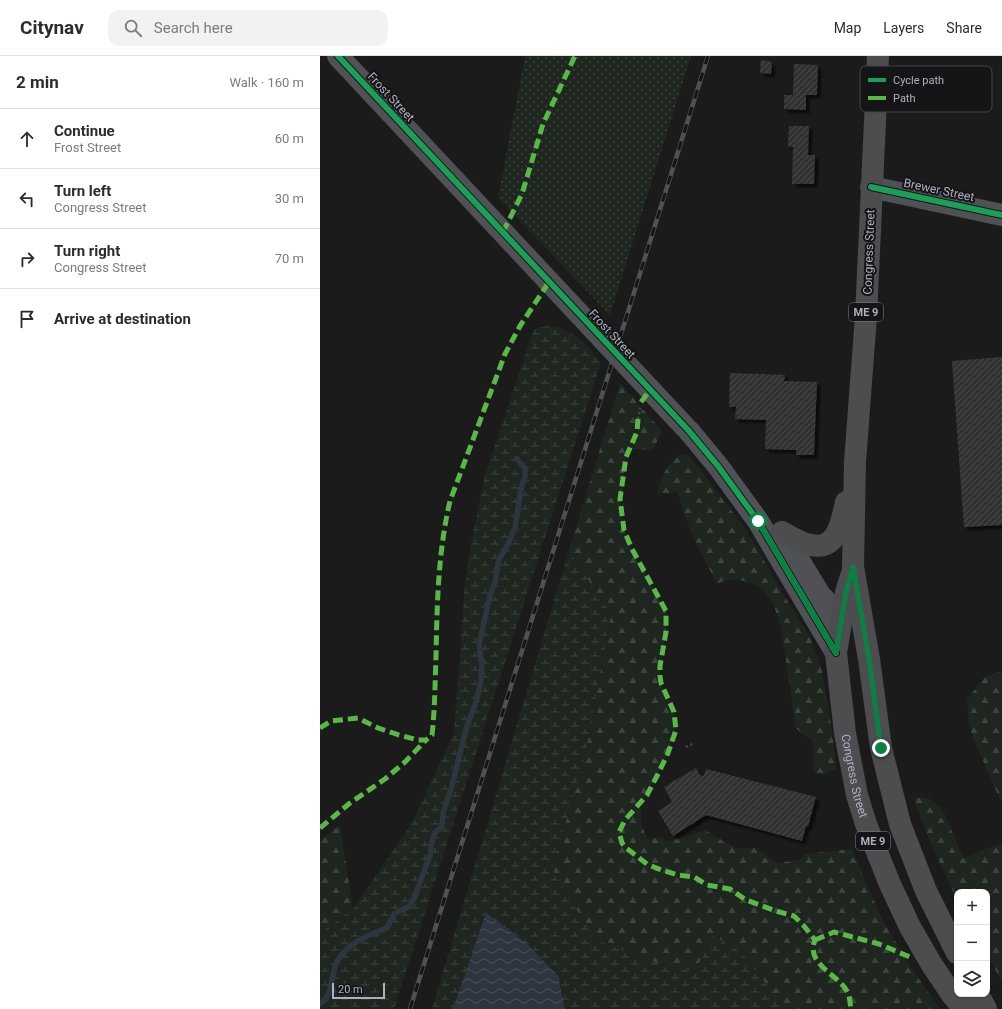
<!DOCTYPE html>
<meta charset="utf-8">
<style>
:root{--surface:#fff;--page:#f2f2f3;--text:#2b2b33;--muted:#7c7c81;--line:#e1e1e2}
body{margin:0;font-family:Roboto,sans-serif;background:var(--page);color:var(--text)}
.controls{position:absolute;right:12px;bottom:12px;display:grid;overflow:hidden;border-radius:8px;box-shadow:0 1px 3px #0004}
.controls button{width:36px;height:36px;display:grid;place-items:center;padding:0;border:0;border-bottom:1px solid var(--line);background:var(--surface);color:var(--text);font:20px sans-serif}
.scale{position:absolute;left:12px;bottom:10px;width:53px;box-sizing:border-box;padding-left:4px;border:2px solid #acb1bc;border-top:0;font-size:11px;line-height:14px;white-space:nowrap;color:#acb1bc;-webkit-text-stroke:3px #151518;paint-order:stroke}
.stop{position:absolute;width:12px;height:12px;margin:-9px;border:3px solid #0b8043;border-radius:50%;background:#fff}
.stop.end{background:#0b8043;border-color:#fff;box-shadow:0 1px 4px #0008}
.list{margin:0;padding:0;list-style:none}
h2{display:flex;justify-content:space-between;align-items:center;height:52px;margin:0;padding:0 16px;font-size:17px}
h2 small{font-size:13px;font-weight:400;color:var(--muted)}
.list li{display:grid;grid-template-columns:26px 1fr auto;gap:12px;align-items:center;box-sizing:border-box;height:60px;padding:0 16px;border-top:1px solid var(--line)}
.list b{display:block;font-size:15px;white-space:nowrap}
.list p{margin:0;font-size:13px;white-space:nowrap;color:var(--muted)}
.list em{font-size:13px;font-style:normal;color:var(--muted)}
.icon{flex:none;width:22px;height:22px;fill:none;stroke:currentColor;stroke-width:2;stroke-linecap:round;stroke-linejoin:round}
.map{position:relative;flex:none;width:682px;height:953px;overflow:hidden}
header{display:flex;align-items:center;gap:24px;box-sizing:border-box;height:56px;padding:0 20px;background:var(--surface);border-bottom:1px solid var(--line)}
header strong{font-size:19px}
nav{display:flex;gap:22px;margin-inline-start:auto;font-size:14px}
.search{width:280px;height:36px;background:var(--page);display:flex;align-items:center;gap:10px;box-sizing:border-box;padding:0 14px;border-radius:12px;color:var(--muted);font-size:15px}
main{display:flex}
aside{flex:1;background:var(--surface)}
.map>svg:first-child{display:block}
</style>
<header>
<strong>Citynav</strong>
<div class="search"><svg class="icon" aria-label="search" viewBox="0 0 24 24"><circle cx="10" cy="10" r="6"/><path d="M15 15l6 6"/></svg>Search here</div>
<nav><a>Map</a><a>Layers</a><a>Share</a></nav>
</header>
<main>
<aside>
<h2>2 min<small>Walk · 160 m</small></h2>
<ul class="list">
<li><svg class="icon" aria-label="ahead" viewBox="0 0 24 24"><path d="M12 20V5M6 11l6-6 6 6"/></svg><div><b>Continue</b><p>Frost Street</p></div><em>60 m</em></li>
<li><svg class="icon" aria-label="left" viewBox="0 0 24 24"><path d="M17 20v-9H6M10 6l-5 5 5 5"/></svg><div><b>Turn left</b><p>Congress Street</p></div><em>30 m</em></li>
<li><svg class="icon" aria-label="right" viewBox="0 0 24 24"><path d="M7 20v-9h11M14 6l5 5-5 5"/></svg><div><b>Turn right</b><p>Congress Street</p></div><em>70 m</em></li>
<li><svg class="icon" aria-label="arrive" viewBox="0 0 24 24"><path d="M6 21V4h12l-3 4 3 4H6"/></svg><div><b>Arrive at destination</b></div></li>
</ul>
</aside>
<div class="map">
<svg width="682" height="953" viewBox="0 0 682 953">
<defs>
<pattern id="grass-dots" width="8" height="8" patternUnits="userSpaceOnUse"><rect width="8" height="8" fill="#1f2620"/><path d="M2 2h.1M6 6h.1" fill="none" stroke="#3d433e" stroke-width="1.8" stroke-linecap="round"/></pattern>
<pattern id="forest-firs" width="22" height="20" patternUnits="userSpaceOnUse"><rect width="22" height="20" fill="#1f2620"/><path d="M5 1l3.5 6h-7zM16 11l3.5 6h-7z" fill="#3d433e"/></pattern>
<pattern id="wetland-marsh" width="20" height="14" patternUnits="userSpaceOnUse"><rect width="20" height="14" fill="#1f2620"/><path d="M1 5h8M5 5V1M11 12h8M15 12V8" fill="none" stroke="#3d433e"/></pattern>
<pattern id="water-waves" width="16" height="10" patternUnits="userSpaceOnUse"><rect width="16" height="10" fill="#2d363f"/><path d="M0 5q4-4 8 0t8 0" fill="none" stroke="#495159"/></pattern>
<pattern id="building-hatch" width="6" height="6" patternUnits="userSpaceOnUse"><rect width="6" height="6" fill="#333334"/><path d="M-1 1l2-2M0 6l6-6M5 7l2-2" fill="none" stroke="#4e4e4f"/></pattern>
<filter id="shadow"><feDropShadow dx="3.5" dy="3.5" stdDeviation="1" flood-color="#0009"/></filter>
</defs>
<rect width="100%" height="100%" fill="#1b1b1c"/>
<!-- grass -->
<path fill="url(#grass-dots)" d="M205,0H371L290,259L178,142Z"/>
<!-- forest -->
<path fill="url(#forest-firs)" d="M300,327L342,375L333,394L310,393L306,401L300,443L304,474L312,493L346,555V576L340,610V620L341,628L354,656L356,674L348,697L338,718L327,739L320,747L322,770L327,783L341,781L347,785L369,780L385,774L415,792H437L457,807L480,804L484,798L532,793L561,861L590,910L620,953H466L421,896L392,879L377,912L357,915L274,883L232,813L264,704L291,559L249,495Z
M361,398L369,399L427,475L463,538L490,581L502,615L513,682L516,713L502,719L493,715L494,689L492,684L475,672C473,652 470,632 467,611C464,590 460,549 443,534C439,530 434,528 429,527C415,522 410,522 397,528C382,498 365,469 358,436L338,438C340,422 347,407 361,398Z
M682,615V748L653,682L649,668L647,643L665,621Z
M593,741L610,743L623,754L643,802L682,787V926L667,899V836H637V844L610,786Z
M20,769L33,853L0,877V785Z"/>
<!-- wetland -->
<path fill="url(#wetland-marsh)" d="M227,270C256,273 263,286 281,306L74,953H0V877L33,853L92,767L134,678L145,527L152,483L165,419L214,273Z
M249,495L291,558L264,704L232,813L274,883L357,915L377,912L392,879L421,896L466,953H112Z"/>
<!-- water -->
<path fill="url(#water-waves)" d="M166,857L205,886L238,920L245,953H132L134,950Z"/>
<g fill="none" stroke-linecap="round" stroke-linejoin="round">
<!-- stream -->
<path stroke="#2d363f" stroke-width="5.5" d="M0,948C14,939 10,920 17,906C26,887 49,879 67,872L74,858L90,850L95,840L110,799L112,785L115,777L122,770L123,757L132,730L146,673L157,643L161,624L162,611L159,588L170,540L175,526L179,503L188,488L195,472L201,432L205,421V413L197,403"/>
</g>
<!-- building -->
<path fill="url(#building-hatch)" filter="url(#shadow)" d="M441,4L452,6L451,18L440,17Z
M474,8L498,9L497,39H486V54L464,53V39H473Z
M469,70H489L488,99H495L494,128H472L473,91L468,90Z
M682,301V469L644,471L632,305Z
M410,317L465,319L464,325L497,326L494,399H476V394L445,393L446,364L415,363L416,351H409Z
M376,712L380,719L384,720L386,713L496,741L488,771L486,770L482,785L386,759L353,780L338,755L352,746L344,731Z"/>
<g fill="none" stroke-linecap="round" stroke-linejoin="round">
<!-- path -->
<path stroke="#4b4c4f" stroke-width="2.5" stroke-dasharray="2 3" stroke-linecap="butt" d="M318,363L320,352
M366,691L372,688"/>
<!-- minor -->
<path stroke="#4f5155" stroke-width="22" d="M551,131L682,159"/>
<!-- tertiary -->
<path stroke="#4f5155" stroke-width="22" d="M18,0L365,371
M369,375L398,410L438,465L516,597
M466,483L500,539L522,563"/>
<!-- primary -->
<g stroke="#4d4d50" stroke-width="22">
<path d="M558,0L546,260L535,406L533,511L549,603L561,692L580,768L606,835L637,897"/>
<path d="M462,476C470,480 478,486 487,488C517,497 521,468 526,446"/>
<path id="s1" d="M531,520L526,536L516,597L525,677L537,739L546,768L569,826L590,871L612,909L633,940L644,953"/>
<path d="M658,938L666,953"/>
</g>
<!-- rail casing -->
<g stroke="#4f5153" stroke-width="4.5">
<path id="rail" d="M90,953L388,0"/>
</g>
<!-- rail -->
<use href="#rail" stroke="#151518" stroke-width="3" stroke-dasharray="9" stroke-linecap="butt"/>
<!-- quiet -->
<path stroke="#58b947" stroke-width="5" stroke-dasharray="10 5" stroke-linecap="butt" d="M183,176L202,138L223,68L255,0
M321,346L330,334
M318,363L317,376L306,401L300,443L304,474L312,493L346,555V576L340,610V620L341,627L354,656L356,674L348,697L338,718L327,739L305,764L299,776L302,787L306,792L327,808L336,812L358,819L374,821L387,829L410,833L426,844L456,855L474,860L484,870L495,884C485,909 519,918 528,937C530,942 530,948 531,953
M0,672L11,665L38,662L58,672L79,679L98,684H106L112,679C115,652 115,626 116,600C117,548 118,496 130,445L185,298L200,270L229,226
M0,772L30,747L65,723L85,706L106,684
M495,884L514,876L559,888L590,901"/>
<!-- cycleway casing -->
<g stroke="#151518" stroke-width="8">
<path id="cycleway" d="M18,0L369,375L398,410L438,465L516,597
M551,131L682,159"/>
</g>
<!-- cycleway -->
<use href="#cycleway" stroke="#1a9f57" stroke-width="6"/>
</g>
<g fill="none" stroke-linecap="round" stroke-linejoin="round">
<!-- route -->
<path stroke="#0b8043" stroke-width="5" d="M438,465L516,597L526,536L533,511L549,603L561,692"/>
</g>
<g text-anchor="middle" stroke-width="4" stroke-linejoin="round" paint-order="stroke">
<!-- shield labels -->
<g fill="#151518" stroke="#7f828b" stroke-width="1">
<rect x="529" y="247" width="34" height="18" rx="3"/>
<rect x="536" y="776" width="34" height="18" rx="3"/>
</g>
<g font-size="11" font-weight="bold" fill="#acb1bc">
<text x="546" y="260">ME 9</text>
<text x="553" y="789">ME 9</text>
</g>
<!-- street labels -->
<g font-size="12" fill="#acb1bc" stroke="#151518">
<text transform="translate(71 41) rotate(47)" y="4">Frost Street</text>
<text transform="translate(619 134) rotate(12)" y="4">Brewer Street</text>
<text transform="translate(549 196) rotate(-88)" y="4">Congress Street</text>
<text transform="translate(292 278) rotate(47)" y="4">Frost Street</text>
<text dy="4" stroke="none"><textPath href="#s1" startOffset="203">Congress Street</textPath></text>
</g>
</g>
<!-- legend -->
<rect x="540" y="10" width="132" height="46" rx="6" fill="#151518" stroke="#424449" stroke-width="1"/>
<rect x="548" y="22" width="18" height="4" fill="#1a9f57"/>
<rect x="548" y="40" width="18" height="4" fill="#58b947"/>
<g font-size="11" fill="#acb1bc">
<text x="573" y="28">Cycle path</text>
<text x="573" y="46">Path</text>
</g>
</svg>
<div class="controls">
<button>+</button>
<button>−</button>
<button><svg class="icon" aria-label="layers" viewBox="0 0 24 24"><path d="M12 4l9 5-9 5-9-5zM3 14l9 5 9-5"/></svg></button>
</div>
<div class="scale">20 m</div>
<div class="stop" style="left:438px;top:465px"></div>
<div class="stop end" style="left:561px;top:692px"></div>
</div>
</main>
